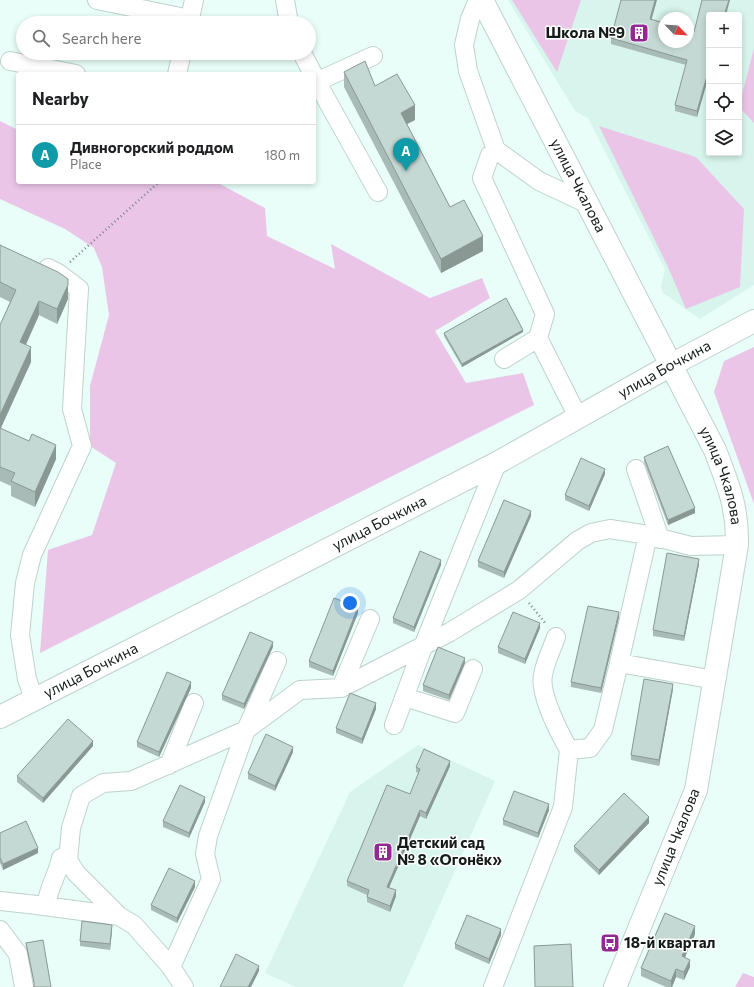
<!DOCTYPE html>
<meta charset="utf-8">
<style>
:root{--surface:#fff;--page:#f6f6f6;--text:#202124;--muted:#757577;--line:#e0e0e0;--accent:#db2777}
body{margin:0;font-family:Commissioner,sans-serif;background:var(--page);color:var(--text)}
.controls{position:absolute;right:12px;top:12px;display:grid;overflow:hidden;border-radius:4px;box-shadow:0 2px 6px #0003}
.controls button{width:36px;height:36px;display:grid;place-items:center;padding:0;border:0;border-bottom:1px solid var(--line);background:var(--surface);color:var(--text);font:20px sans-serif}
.compass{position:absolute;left:658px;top:12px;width:36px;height:36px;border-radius:50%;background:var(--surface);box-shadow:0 2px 6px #0003;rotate:115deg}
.you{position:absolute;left:350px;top:603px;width:14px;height:14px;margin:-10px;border:3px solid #fff;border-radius:50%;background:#1a73e8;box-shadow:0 0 0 6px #1a73e833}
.badge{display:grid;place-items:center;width:26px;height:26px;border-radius:50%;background:var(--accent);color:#fff;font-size:13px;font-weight:700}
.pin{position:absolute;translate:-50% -33px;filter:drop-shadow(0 1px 2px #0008)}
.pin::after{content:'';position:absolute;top:21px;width:14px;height:12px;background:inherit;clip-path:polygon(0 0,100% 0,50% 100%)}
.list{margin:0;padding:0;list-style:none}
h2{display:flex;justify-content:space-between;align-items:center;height:52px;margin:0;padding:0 16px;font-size:17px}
h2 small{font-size:13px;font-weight:400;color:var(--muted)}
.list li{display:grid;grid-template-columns:26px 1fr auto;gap:12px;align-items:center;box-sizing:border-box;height:60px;padding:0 16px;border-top:1px solid var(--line)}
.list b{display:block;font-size:15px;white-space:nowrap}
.list p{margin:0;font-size:13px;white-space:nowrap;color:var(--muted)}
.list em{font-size:13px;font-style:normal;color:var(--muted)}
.icon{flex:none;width:22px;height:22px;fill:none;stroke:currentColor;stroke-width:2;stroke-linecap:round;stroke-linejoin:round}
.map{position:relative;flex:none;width:754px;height:987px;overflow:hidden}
.search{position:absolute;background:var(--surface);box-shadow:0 2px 6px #0003;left:16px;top:16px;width:300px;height:44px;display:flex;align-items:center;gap:10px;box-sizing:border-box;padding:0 14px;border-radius:22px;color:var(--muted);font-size:15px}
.panel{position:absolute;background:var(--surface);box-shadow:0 2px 6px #0003;left:16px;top:72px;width:300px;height:112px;border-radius:4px}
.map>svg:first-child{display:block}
</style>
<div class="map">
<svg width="754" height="987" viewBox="0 0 754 987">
<rect width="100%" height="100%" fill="#e9fef8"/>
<!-- built -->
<path fill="#d7f5ec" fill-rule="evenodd" d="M508,0H754V285L700,319L663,293L661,286L665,269L588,118L575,111ZM709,15H739V153H709ZM664,18H688V42H664Z
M418,745L495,781L403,987H296L265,973L350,792Z"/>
<!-- green -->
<path fill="#eac5e8" d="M512,0H581L557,72Z
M754,48V123L739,107Z
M0,121L18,130V182H216L265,208L267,236L335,269L331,244L430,298L482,278L490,298L435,331L466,383L523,373L534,405L40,653L48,550L92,535L116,463L90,446V386L109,315L102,267L94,248L65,229L0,199Z
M599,126L696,157L744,209L740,287L686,309L668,267Z
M754,347V504L714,392L724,361Z
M743,973L754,977V987H735Z"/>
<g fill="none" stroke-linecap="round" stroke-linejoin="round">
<!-- minor casing -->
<g stroke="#bed2cc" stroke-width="20">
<path id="minor" d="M97,0L190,19
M285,0L289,23
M478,0L470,19L464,45L468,71L496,150L539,181L588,204
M189,23L194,0
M302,53L313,74
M10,61L76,74
M177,74L182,53
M314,77L378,192
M322,92L316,82L373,56
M496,150L490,155L482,178L545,314L538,338L578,417
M504,359L538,338
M636,469L660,539
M556,637C552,649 545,662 543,675C539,694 560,734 569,750
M619,663L648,535
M341,688L370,619
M405,697L455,713L473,669
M34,699L27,679L20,635L25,583L32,555L82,446L72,409L79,289L58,273L48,268
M394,725L424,644L497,463
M169,765L194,703
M68,860L76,873L119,916L134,925L171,967L184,987
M0,901L37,905L47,902C49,886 58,874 61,858L68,860L71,828L81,796L103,783L131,781L246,730L300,690L341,688L450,632L519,590L577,541L591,533L610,529L648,535L691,546L737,545
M37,905L119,916
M0,930L18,954L24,987
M171,967L211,879L205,854L208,836L246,730L277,661
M493,987L563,807L569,750L590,748L603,730L619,663L715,680"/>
</g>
<!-- major casing -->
<g stroke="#bed2cc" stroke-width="24">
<g id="major">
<path id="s1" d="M482,0L715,450C728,484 738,508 737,545L696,790L615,987"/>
<path id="s2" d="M0,717L497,463L671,365L754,321"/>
</g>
</g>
<!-- path -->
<path stroke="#798783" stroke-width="2.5" stroke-dasharray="1 3" stroke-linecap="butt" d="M70,262L159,182
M529,603L546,624"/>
<!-- minor -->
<use href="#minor" stroke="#fff" stroke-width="18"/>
<!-- major -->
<use href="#major" stroke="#fff" stroke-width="22"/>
</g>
<!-- wall -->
<path fill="#a9bbb6" d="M709,15V75L697,117L675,111V105L686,65L611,44V38L651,20L694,32Z
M344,72L375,86L415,120L407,124L450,207L483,251L441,273L344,87Z
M0,245L68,294V299L57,324L39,315L26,345L31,362L0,429L56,459L35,507L11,496V486L0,481V325L10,302L0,297Z
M523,332L462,367L444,336V333Z
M644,457L695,513L668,525L644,462Z
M605,474L589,511L565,500V495Z
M531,516L504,578L478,567V561Z
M699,564L684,641L653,636V630Z
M441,565L414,632L393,623V618Z
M358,613L333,676L309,667V661Z
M619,617L601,693L571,687V682Z
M540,628L525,664L498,653V647Z
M273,647L244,709L222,700V695Z
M465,663L449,700L423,691V685Z
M191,688L159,757L137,747V742Z
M673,689L659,766L631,760V755Z
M376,709L362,744L336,733V728Z
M93,746L43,803L17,782V776Z
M293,752L275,791L248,779V773Z
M450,766L426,819L420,816L389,888L396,896L390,912L367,902V895L347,886V881L410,794L419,773L416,772V767Z
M205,802L189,838L163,827V821Z
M549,810L538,838L503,825V820Z
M649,823L599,875L574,851V846Z
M0,833L38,853L3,870L0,863Z
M195,887L177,923L151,910V905Z
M112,930L110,950L80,946V941Z
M695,934L685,957L690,967L684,980L676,977L672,987H666L641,976V968Z
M501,935L489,964L455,949V944Z
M43,940L34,984L26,946V943Z"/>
<!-- shaded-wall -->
<path fill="#8a9894" d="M655,0H657L650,25V19Z
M729,0H730L726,15H724Z
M709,69V75L697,117V111Z
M415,105V120L401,127V113Z
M483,236V251L441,273V259Z
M68,279V299L57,324V309Z
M39,301V315L20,357V342Z
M523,330V332L462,367V364Z
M31,347V362L0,430V415Z
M56,445V459L35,507V492Z
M605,469V474L589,511V506Z
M695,508V513L668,525V520Z
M531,511V516L504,578V572Z
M699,559V564L684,641V636Z
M441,560V565L414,632V627Z
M358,607V613L333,676V671Z
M619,612V617L601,693V688Z
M540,623V628L525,664V659Z
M273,642V647L244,709V704Z
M465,658V663L449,700V695Z
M191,682V688L159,757V752Z
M673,684V689L659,766V760Z
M376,703V709L362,744V739Z
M93,741V746L43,803V798Z
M293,747V752L275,791V786Z
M450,761V766L426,819V813Z
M205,797V802L189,838V833Z
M549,804V810L538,838V833Z
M420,810V816L387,892V887Z
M649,817V823L599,875V870Z
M38,848V853L3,870V864Z
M195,881V887L177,923V918Z
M396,890V896L390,912V906Z
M112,925V930L110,950V944Z
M695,926V934L682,964V956Z
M501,929V935L489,964V959Z
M690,960V967L684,980V972Z
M259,966V971L251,987H248Z
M676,969V977L672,987H671V981Z"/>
<!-- building -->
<path fill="#c5d9d4" stroke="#8a9894" d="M621,0H655L650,19L664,23V42H688V30L694,32L702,0H729L724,15H709V69L697,111L675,105L687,60L611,38Z
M365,61L375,86L397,74L415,105L401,113L450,207L464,200L483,236L441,259L344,72Z
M0,245L58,272L68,279V285L57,309L39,301L20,342L31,347L0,415V325L16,290L0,282Z
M506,298L523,330L462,364L444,333Z
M0,428L29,441L32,434L56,445L35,492L11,481L15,473L0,467Z
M668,446L695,508L668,520L644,457Z
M581,458L605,469L589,506L565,495Z
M504,500L531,511L504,572L478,561Z
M420,551L441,560L414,627L393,618Z
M667,553L699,559L684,636L653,630Z
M334,598L358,607L333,671L309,661Z
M588,606L619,612L601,688L571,682Z
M513,612L540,623L525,659L498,647Z
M250,632L273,642L244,704L222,695Z
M438,647L465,658L449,695L423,685Z
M167,672L191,682L159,752L137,742Z
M644,679L673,684L659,760L631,755Z
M350,693L376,703L362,739L336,728Z
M68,719L93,741L43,798L17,776Z
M266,734L293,747L275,786L248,773Z
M424,749L450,761L426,813L420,810L387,887L396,890L390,906L367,897L369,890L347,881L387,785L410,794L420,769L416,767Z
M180,785L205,797L189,833L163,821Z
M514,791L549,804L538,833L503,820Z
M624,793L649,817L599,870L574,846Z
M26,821L38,848L3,864L0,858V833Z
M169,868L195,881L177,918L151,905Z
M665,913L695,926L682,956L690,960L684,972L676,969L671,981L641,968Z
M467,915L501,929L489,959L455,944Z
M82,921L112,925L110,944L80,941Z
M43,940L51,987H34V982L26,943Z
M571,944L573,987H535L534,946Z
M236,954L259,966L248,987H220Z"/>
<!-- icons -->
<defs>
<g id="building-square" transform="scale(1)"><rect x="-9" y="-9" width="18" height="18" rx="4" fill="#912b91" stroke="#fff"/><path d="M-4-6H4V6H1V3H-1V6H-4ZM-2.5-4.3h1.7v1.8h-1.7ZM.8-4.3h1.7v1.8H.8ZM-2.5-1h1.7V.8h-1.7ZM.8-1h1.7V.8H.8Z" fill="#fff"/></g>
<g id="bus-square" transform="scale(1)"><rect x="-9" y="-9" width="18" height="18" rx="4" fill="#912b91" stroke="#fff"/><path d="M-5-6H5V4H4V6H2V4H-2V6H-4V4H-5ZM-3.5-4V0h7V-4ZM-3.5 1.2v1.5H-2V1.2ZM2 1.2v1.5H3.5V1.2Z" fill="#fff"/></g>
</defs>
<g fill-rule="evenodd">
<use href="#building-square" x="639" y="33"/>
<use href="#building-square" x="383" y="852"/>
<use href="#bus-square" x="610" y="943"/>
</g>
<g text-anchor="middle" stroke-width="3" stroke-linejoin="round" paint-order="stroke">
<!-- poi labels -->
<g font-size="15" font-weight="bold" fill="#141c1a" stroke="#fff" text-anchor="start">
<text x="625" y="38" text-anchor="end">Школа №9</text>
<text x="397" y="848">Детский сад<tspan x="397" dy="17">№ 8 «Огонёк»</tspan></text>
<text x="624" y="948">18-й квартал</text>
</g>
<!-- street labels -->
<g font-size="15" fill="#141c1a" stroke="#fff">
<text dy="5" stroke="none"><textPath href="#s1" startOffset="209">улица Чкалова</textPath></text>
<text dy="5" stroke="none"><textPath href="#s2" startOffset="750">улица Бочкина</textPath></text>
<text dy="5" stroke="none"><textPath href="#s1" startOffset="533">улица Чкалова</textPath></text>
<text dy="5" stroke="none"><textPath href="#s2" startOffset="426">улица Бочкина</textPath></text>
<text dy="5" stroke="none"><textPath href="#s2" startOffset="102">улица Бочкина</textPath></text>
<text transform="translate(676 837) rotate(-68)" y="5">улица Чкалова</text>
</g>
</g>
</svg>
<div class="controls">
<button>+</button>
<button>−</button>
<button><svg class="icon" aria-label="locate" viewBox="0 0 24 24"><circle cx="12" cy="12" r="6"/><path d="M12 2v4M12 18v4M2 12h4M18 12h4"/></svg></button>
<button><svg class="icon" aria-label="layers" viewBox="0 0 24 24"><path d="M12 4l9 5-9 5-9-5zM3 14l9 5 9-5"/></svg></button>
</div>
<svg class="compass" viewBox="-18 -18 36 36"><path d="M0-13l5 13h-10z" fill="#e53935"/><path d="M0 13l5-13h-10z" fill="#757577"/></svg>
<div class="you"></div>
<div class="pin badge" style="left:406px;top:171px;background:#0f9aa8">A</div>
<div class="search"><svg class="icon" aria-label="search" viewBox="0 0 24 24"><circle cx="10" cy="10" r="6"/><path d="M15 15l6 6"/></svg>Search here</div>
<section class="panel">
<h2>Nearby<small></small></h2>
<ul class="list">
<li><span class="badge" style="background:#0f9aa8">A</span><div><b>Дивногорский роддом</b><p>Place</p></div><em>180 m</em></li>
</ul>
</section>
</div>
